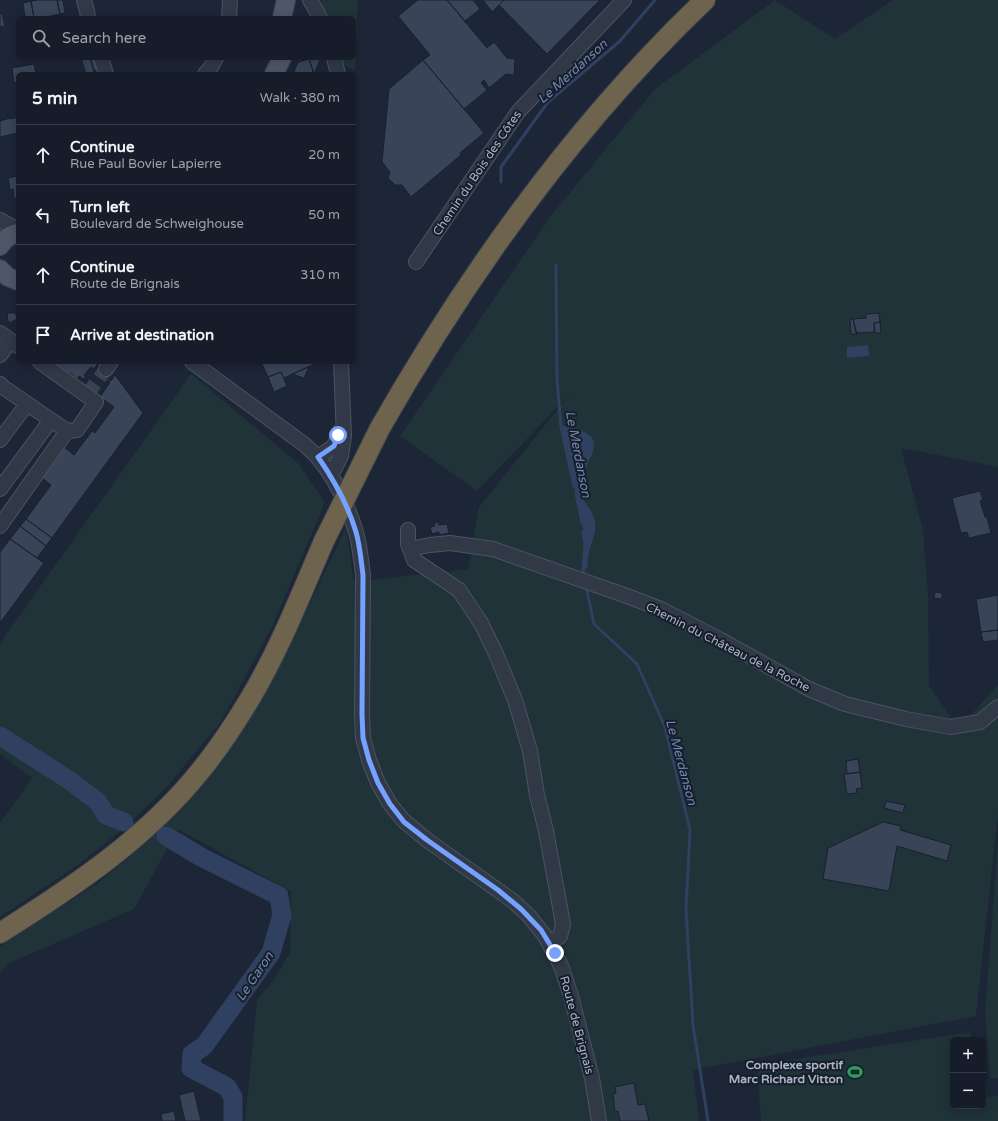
<!DOCTYPE html>
<meta charset="utf-8">
<style>
:root{--surface:#161c29;--page:#232935;--text:#f1f3f6;--muted:#9ea1a8;--line:#353a46}
body{margin:0;font-family:"Varela Round",sans-serif;background:var(--page);color:var(--text)}
.controls{position:absolute;right:12px;bottom:12px;display:grid;overflow:hidden;border-radius:6px;box-shadow:0 2px 10px #0003}
.controls button{width:36px;height:36px;display:grid;place-items:center;padding:0;border:0;border-bottom:1px solid var(--line);background:var(--surface);color:var(--text);font:20px sans-serif}
.stop{position:absolute;width:12px;height:12px;margin:-9px;border:3px solid #75a1ff;border-radius:50%;background:#fff}
.stop.end{background:#75a1ff;border-color:#fff;box-shadow:0 1px 4px #0008}
.list{margin:0;padding:0;list-style:none}
h2{display:flex;justify-content:space-between;align-items:center;height:52px;margin:0;padding:0 16px;font-size:17px}
h2 small{font-size:13px;font-weight:400;color:var(--muted)}
.list li{display:grid;grid-template-columns:26px 1fr auto;gap:12px;align-items:center;box-sizing:border-box;height:60px;padding:0 16px;border-top:1px solid var(--line)}
.list b{display:block;font-size:15px;white-space:nowrap}
.list p{margin:0;font-size:13px;white-space:nowrap;color:var(--muted)}
.list em{font-size:13px;font-style:normal;color:var(--muted)}
.icon{flex:none;width:22px;height:22px;fill:none;stroke:currentColor;stroke-width:2;stroke-linecap:round;stroke-linejoin:round}
.map{position:relative;flex:none;width:998px;height:1121px;overflow:hidden}
.search{position:absolute;background:var(--surface);box-shadow:0 2px 10px #0003;left:16px;top:16px;width:340px;height:44px;display:flex;align-items:center;gap:10px;box-sizing:border-box;padding:0 14px;border-radius:6px;color:var(--muted);font-size:15px}
.panel{position:absolute;background:var(--surface);box-shadow:0 2px 10px #0003;left:16px;top:72px;width:340px;height:292px;border-radius:6px}
.map>svg:first-child{display:block}
</style>
<div class="map">
<svg width="998" height="1121" viewBox="0 0 998 1121">
<rect width="100%" height="100%" fill="#1d2637"/>
<!-- green -->
<path fill="#1f3338" d="M321,0H358L355,71L342,64L340,58H354V18H327Z
M775,0L835,39L893,0H998V467L901,448L923,530L928,594L929,686L959,728L998,685V814L976,1016L693,1070L699,1121H245L257,1000L276,977L290,952L291,892L178,829L134,909L9,963L0,972V946L97,884L150,839L183,808L218,765L248,719L291,643L346,527L354,582L468,569L479,507L570,394L477,491L400,436L550,217L655,89Z
M191,374L298,463L325,502L273,625L221,722L165,789L123,829L78,865L0,917V823L32,778L0,754V643Z
M998,840V1078H990L985,1013Z
M970,1032L973,1040H953V1106H983V1079L988,1097L998,1096V1121H761L757,1065Z"/>
<!-- water -->
<path fill="#2f4060" d="M868,345L869,356L847,358V347Z
M563,425L566,427C572,428 578,429 584,432C609,443 579,469 579,486C579,500 593,508 595,522C597,535 589,546 588,558C587,561 588,564 588,567L585,570L583,569L585,543L581,513L570,471L561,427Z"/>
<g fill="none" stroke-linecap="round" stroke-linejoin="round">
<!-- stream -->
<path stroke="#2f4060" stroke-width="3" d="M501,182V167L548,102L620,41L655,0
M556,265L557,379L561,427L574,486
M576,493L582,523
M583,532L585,543L583,569L584,576
M586,586L594,624L637,664L665,727L690,830L686,909L693,1025L708,1121"/>
<!-- river -->
<path stroke="#2f4060" stroke-width="19" d="M0,736L69,780L98,802L106,815L124,822
M166,836L201,857L279,896L282,915L271,953L204,1046L192,1054L191,1068L227,1087L233,1097V1121"/>
</g>
<!-- building -->
<path fill="#394458" stroke="#19202e" d="M38,0H57L60,14L41,18H34L31,1Z
M57,0H63L65,13L60,14Z
M418,0H447L487,48L494,42L507,58L515,59L514,75L506,74L489,88L484,80L481,83L487,90L464,109L423,60L430,55L398,16Z
M447,0H473L480,9L465,21Z
M483,0H502L503,1L492,12Z
M504,0H600L547,54L499,5Z
M31,1L34,18H25L23,3Z
M2,13L5,26L0,27V14Z
M81,58H90L94,72L86,74Z
M90,58H99L102,68L94,71Z
M300,58H316L320,60L314,74L309,59L298,62Z
M309,59L314,74H293L298,62Z
M423,60L484,133L460,153L461,155L411,197L402,185H395L388,178L390,172L382,162L389,89Z
M34,64L36,74H18V82L14,83L12,68Z
M18,117V133L0,137V121L10,118L11,119Z
M18,176V198L14,199L13,189L10,190L8,178Z
M7,313H14L18,316L15,321H12V324L8,321Z
M879,313L880,322L874,323V332L856,333L853,319L866,318V314Z
M850,319H853L857,334H851Z
M880,322L881,333H875L874,323Z
M44,362H97L98,363L94,369L91,367L84,375L86,378L84,379L79,376L77,379L70,373L66,378Z
M261,362H317V363L284,378L281,372L268,377Z
M309,367L304,378L292,374Z
M281,372L287,386L274,392L268,377Z
M115,375L143,413L52,538L26,519L51,485L42,478L64,447L74,455L92,431L95,433L114,407L100,397L110,382L107,379L108,378L111,381Z
M980,491L983,500L980,501L985,517H987L991,533L969,538L967,532L961,533L952,498Z
M26,519L52,538L46,546L20,526Z
M438,522L439,525L447,524L449,533L439,535V532L432,534L430,527L435,526L434,523Z
M20,526L46,546L37,558L10,539Z
M10,539L44,563L0,623V552Z
M935,592L942,593V599L934,598Z
M998,595V630L981,632L976,599Z
M998,630V640L983,642L981,632Z
M858,759L860,772L847,774L846,761Z
M860,772L862,788L856,789L857,793L847,794L844,774Z
M886,801L905,805L903,813L884,808Z
M883,822L901,826L900,830L951,845L947,861L897,846L889,891L823,879L828,848Z
M634,1083L638,1105L645,1104L649,1121H620L618,1111L615,1112L613,1094L616,1093L615,1087Z
M194,1091L201,1121H185L179,1095Z
M174,1111L176,1121H162L161,1114Z"/>
<g fill="none" stroke-linecap="round" stroke-linejoin="round">
<!-- minor-tunnel -->
<path stroke="#394253" stroke-width="14" stroke-dasharray="14 7" stroke-linecap="butt" d="M87,395L106,369"/>
<!-- minor casing -->
<g stroke="#4b5363" stroke-width="16">
<path id="minor" d="M84,0L87,11L88,18
M310,0L316,10L320,18
M229,18L230,0
M101,58L106,74
M334,58L338,74
M205,74L211,67L216,58
M0,220L18,230
M416,262L518,112L624,0
M0,333L18,346
M0,355L11,341
M192,362L305,445C309,449 314,453 318,458C336,479 348,506 356,532C360,546 361,560 363,575L362,714L363,738L369,760L378,783L390,804L404,821L427,840L513,901L529,916L545,936L561,966L571,996L592,1078L599,1121
M106,369L111,362
M0,384L3,387L67,431L77,430L96,402L40,362
M0,440L27,404
M318,457L334,446L340,431
M331,476L341,456L344,436L341,362
M0,489L51,420
M0,526L67,431
M408,530V544L414,560L459,590L481,623L496,654L515,700L530,751L537,795L546,831L563,924L560,936L550,944
M410,549L430,545L450,543L493,549L627,596L661,609L721,640L809,689L845,704L906,719L950,727L980,722L998,707"/>
</g>
<!-- major casing -->
<g stroke="#3a4251" stroke-width="20">
<path id="major" d="M282,18L286,0
M274,74L282,58
M0,246C4,239 10,235 18,233
M0,269L8,277L18,281"/>
</g>
<!-- highway casing -->
<g stroke="#39404f" stroke-width="22">
<path id="highway" d="M380,428C469,272 575,124 705,0
M0,933C73,887 147,838 201,770C220,747 236,722 251,697C280,648 301,594 324,541"/>
</g>
<!-- minor -->
<use href="#minor" stroke="#313947" stroke-width="14"/>
<!-- major -->
<use href="#major" stroke="#4e5768" stroke-width="18"/>
<!-- highway -->
<use href="#highway" stroke="#6e644d" stroke-width="20"/>
<!-- highway-bridge casing -->
<g stroke="#39404f" stroke-width="22" stroke-linecap="butt">
<path id="highway-bridge" d="M324,541L380,428"/>
</g>
<!-- highway-bridge -->
<use href="#highway-bridge" stroke="#6e644d" stroke-width="20"/>
</g>
<g fill="none" stroke-linecap="round" stroke-linejoin="round">
<!-- route -->
<path stroke="#75a1ff" stroke-width="5" d="M338,435L334,446L318,457C334,480 348,505 356,532C360,546 361,560 363,575L362,714L363,738L369,760L378,783L390,804L404,822L427,840L498,890L521,909L541,930L555,953"/>
</g>
<!-- icons -->
<defs>
<g id="stadium-bare" transform="scale(1.2)"><path d="M0-5a6.5 5 0 1 0 0 10a6.5 5 0 1 0 0-10ZM-3.5-1.8h7v3.6h-7Z" fill="#2e9e5b" stroke="#171e2b" stroke-width="2.5" paint-order="stroke"/></g>
</defs>
<g fill-rule="evenodd">
<use href="#stadium-bare" x="855" y="1072"/>
</g>
<g text-anchor="middle" stroke-width="4" stroke-linejoin="round" paint-order="stroke">
<!-- street labels -->
<g font-size="12" fill="#aab3c5" stroke="#171e2b">
<text transform="translate(477 173) rotate(-56)" y="4">Chemin du Bois des Côtes</text>
<text transform="translate(728 647) rotate(27)" y="4">Chemin du Château de la Roche</text>
<text transform="translate(577 1025) rotate(75)" y="4">Route de Brignais</text>
</g>
<!-- poi labels -->
<g font-size="12" font-weight="bold" fill="#aab3c5" stroke="#171e2b" text-anchor="end">
<text x="843" y="1069">Complexe sportif<tspan x="843" dy="14">Marc Richard Vitton</tspan></text>
</g>
<!-- water labels -->
<g font-size="13" font-style="italic" fill="#7086b0" stroke="#171e2b">
<text transform="translate(572 71) rotate(-42)" y="5">Le Merdanson</text>
<text transform="translate(579 454) rotate(79)" y="5">Le Merdanson</text>
<text transform="translate(682 762) rotate(75)" y="5">Le Merdanson</text>
<text transform="translate(254 976) rotate(-56)" y="5">Le Garon</text>
</g>
</g>
</svg>
<div class="controls">
<button>+</button>
<button>−</button>
</div>
<div class="stop" style="left:338px;top:435px"></div>
<div class="stop end" style="left:555px;top:953px"></div>
<div class="search"><svg class="icon" aria-label="search" viewBox="0 0 24 24"><circle cx="10" cy="10" r="6"/><path d="M15 15l6 6"/></svg>Search here</div>
<section class="panel">
<h2>5 min<small>Walk · 380 m</small></h2>
<ul class="list">
<li><svg class="icon" aria-label="ahead" viewBox="0 0 24 24"><path d="M12 20V5M6 11l6-6 6 6"/></svg><div><b>Continue</b><p>Rue Paul Bovier Lapierre</p></div><em>20 m</em></li>
<li><svg class="icon" aria-label="left" viewBox="0 0 24 24"><path d="M17 20v-9H6M10 6l-5 5 5 5"/></svg><div><b>Turn left</b><p>Boulevard de Schweighouse</p></div><em>50 m</em></li>
<li><svg class="icon" aria-label="ahead" viewBox="0 0 24 24"><path d="M12 20V5M6 11l6-6 6 6"/></svg><div><b>Continue</b><p>Route de Brignais</p></div><em>310 m</em></li>
<li><svg class="icon" aria-label="arrive" viewBox="0 0 24 24"><path d="M6 21V4h12l-3 4 3 4H6"/></svg><div><b>Arrive at destination</b></div></li>
</ul>
</section>
</div>
